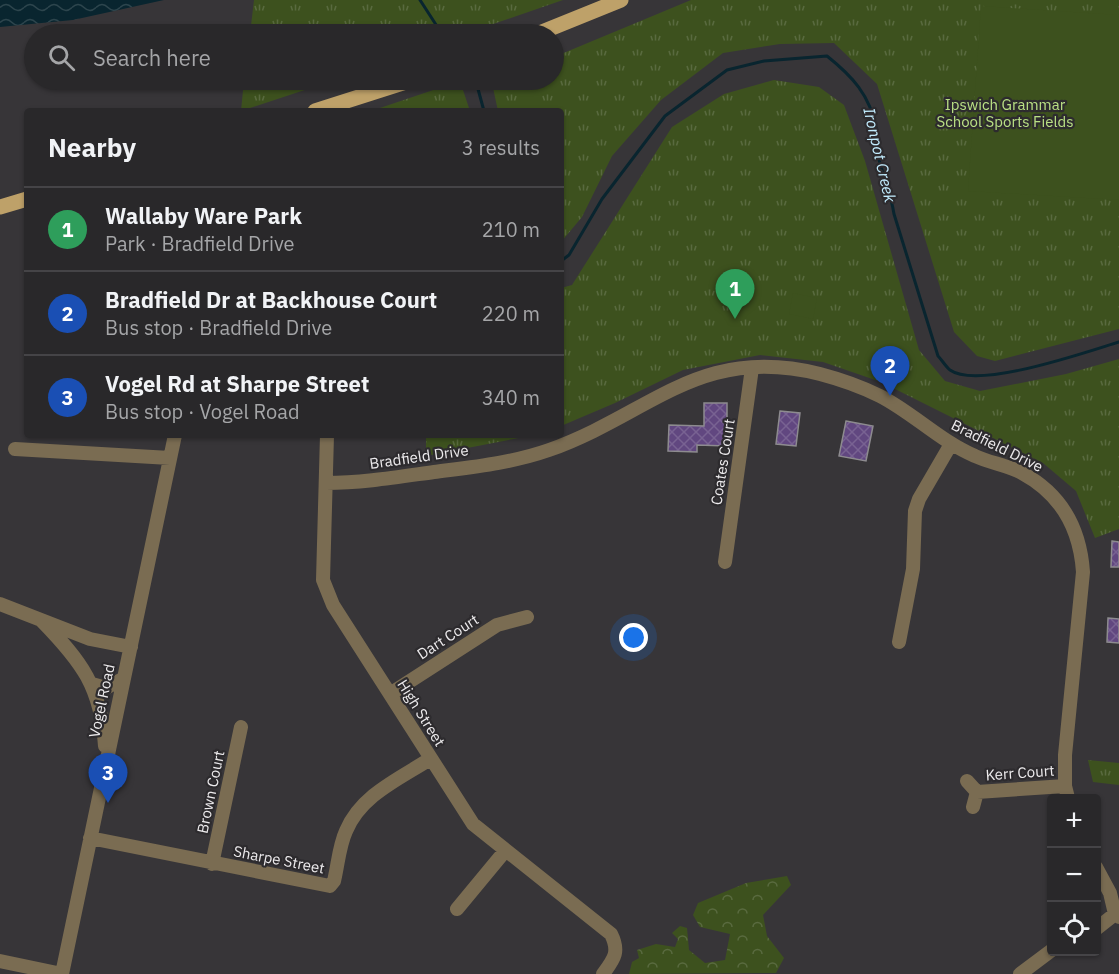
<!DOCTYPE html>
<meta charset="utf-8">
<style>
:root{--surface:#29282a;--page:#353436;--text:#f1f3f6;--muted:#a5a6a8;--line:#454447;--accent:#d6ab8b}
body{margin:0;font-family:"IBM Plex Sans",sans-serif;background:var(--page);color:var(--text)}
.controls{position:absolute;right:18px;bottom:18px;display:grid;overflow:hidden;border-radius:6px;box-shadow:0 2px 4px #0004}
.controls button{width:54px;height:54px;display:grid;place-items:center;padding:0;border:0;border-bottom:2px solid var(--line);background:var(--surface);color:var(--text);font:30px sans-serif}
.you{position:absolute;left:634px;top:638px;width:21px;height:21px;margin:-15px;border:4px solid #fff;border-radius:50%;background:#1a73e8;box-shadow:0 0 0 9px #1a73e833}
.badge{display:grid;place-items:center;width:39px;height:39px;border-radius:50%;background:var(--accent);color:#fff;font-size:20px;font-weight:700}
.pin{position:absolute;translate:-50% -50px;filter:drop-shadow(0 2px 3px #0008)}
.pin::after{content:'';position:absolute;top:32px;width:21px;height:18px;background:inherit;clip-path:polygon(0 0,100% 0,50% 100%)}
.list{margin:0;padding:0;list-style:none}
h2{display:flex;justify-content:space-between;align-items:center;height:78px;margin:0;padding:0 24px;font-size:26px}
h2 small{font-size:20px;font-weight:400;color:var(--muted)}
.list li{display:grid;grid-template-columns:39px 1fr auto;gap:18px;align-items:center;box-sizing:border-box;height:84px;padding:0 24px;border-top:2px solid var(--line)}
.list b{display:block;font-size:22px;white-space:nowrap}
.list p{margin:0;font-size:20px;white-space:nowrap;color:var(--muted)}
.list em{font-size:20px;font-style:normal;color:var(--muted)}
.icon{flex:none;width:33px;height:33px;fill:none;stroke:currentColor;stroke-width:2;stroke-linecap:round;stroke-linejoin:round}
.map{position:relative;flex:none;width:1119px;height:974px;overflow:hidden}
.search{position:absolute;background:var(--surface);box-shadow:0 2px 4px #0004;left:24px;top:24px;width:540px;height:66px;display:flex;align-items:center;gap:15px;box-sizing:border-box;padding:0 21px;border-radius:33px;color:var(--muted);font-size:22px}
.panel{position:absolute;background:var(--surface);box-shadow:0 2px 4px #0004;left:24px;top:108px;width:540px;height:330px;border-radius:6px}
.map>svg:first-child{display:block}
</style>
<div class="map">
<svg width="1119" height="974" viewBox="0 0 1119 974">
<defs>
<pattern id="grass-tufts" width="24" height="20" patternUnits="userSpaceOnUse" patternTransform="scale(1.5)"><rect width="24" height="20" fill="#3d511e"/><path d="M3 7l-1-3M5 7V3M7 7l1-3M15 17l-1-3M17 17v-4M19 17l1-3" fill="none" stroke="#596a3f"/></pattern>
<pattern id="forest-crowns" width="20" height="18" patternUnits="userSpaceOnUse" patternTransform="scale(1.5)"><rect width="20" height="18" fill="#3d511e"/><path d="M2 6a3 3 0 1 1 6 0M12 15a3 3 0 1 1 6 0" fill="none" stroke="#596a3f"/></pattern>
<pattern id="water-waves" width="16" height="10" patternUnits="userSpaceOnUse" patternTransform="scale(1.5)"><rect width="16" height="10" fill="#09252f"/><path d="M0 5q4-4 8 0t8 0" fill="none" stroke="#2d454d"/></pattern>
<pattern id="building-cross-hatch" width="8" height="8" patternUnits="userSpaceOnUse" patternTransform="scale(1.5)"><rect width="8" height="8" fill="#614780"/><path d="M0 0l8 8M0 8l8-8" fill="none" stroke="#786292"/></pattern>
</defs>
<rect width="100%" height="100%" fill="#373538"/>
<!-- grass -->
<path fill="url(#grass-tufts)" d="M254,0H563L464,34H250Z
M691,0H1119V329L995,361L977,356L954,332L877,84L834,43L780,44L723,53L661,100L612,156L582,217L561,242V111H498L492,83L499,80H554V57Z
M244,80H335L241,111Z
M774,80L819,87L844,105L865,161L919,350L945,381L980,391L1066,374L1119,359V529L1095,538L1076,491L1043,463L881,382L823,362L760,355L683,370L615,403L561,426V288L572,285L672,127L724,94Z
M460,81L470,111H371Z
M426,435H534L426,456Z
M1088,760L1119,763V785L1093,782Z"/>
<!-- forest -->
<path fill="url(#forest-crowns)" d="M787,876L791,885L763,915L767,936L784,958L776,973L629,974L632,962L639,958L637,950L656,944L675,947L678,939L672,933L680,926L687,928L689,950L705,963L725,960L730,934L700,927L693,915L698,903L746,883Z"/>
<!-- garden -->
<path fill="#3d511e" d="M981,6L1119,15V200L968,191Z
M793,293L817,298L813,319L789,314Z"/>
<!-- water -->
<path fill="url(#water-waves)" d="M0,0H164L73,20L0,27Z"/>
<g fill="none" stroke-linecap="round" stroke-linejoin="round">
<!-- stream -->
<path stroke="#09252f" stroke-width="3" d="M420,0L442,34
M472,80L478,89L484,111
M561,261L569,255L602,199L665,116L727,70L764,61L827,56C852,76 870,95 876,128C877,137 875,147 878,156C883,175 891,194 894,214L938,356C942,360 946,367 950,370C978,390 1086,352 1119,342"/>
</g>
<!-- building -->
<path fill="url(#building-cross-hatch)" stroke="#8d8b8f" stroke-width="1.5" d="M704,403H727V446L697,445V452L668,451L669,425L704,426Z
M780,411L800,413L796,446L776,444Z
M846,421L873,426L866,461L839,456Z
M1112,541L1119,542V567H1111Z
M1108,618L1119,619V643L1107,642Z"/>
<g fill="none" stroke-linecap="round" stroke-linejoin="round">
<!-- minor -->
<path stroke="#7a6c52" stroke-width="14" d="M327,435L323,580L333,605L473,824L611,934C620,952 614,959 603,974
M15,449L170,458
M326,483C362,483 398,477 434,472C472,467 512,463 549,450C651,414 699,344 820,374C839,379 862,387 880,396C913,413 940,441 975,456C990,463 1007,465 1022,473C1061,494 1080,528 1083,572L1065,755V786L1068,798
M725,562L752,368
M0,604L90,639L131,647
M42,621C82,662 101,687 105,746
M899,642L913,569L915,511L919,499L951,444
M92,684L106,688L124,678
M390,694L497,625L527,617
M967,781L977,792L973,807
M977,792L1065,786
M90,838L330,886L334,881C338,865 339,846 346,831C361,795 399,779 430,759
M212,864L241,727
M1096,867L1110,893L1115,914L1119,917
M457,909L505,851
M1096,929L1115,914
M0,961L62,974
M62,974L175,435
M1020,974L1052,950"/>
<!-- major -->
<path stroke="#bea169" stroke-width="15" d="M537,34L621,0
M315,111L412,80
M0,207L27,199"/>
</g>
<g text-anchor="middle" stroke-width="4.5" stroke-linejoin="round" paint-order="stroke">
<!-- park labels -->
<g font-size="15" fill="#b9e084" stroke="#2d2b2e">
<text x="1005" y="110">Ipswich Grammar<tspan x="1005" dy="17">School Sports Fields</tspan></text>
</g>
<!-- street labels -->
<g font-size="15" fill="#edebed" stroke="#2d2b2e">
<text transform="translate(997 446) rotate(26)" y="5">Bradfield Drive</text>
<text transform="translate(419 457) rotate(-8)" y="5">Bradfield Drive</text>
<text transform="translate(723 462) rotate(-81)" y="5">Coates Court</text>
<text transform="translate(448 637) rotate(-33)" y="5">Dart Court</text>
<text transform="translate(102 701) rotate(-78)" y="5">Vogel Road</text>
<text transform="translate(421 713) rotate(58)" y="5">High Street</text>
<text transform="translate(1020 773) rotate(-4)" y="5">Kerr Court</text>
<text transform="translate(211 792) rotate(-78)" y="5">Brown Court</text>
<text transform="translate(279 860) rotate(11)" y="5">Sharpe Street</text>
</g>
<!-- water labels -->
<g font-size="16" font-style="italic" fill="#c2ecfe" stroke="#2d2b2e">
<text transform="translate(880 155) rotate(77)" y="6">Ironpot Creek</text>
</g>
</g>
</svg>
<div class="controls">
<button>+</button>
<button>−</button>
<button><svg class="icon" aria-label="locate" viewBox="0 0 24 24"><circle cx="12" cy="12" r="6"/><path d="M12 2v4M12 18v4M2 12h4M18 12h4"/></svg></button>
</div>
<div class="you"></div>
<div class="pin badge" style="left:735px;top:319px;background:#2e9e5b">1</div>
<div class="pin badge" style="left:890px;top:396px;background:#1a4fb4">2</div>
<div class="pin badge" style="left:108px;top:803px;background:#1a4fb4">3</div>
<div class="search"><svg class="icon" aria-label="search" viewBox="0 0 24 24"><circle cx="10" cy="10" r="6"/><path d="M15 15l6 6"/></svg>Search here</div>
<section class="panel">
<h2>Nearby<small>3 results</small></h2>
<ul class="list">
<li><span class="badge" style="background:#2e9e5b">1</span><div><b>Wallaby Ware Park</b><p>Park · Bradfield Drive</p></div><em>210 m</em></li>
<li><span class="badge" style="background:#1a4fb4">2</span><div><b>Bradfield Dr at Backhouse Court</b><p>Bus stop · Bradfield Drive</p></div><em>220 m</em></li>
<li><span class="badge" style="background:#1a4fb4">3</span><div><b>Vogel Rd at Sharpe Street</b><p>Bus stop · Vogel Road</p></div><em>340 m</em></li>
</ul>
</section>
</div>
